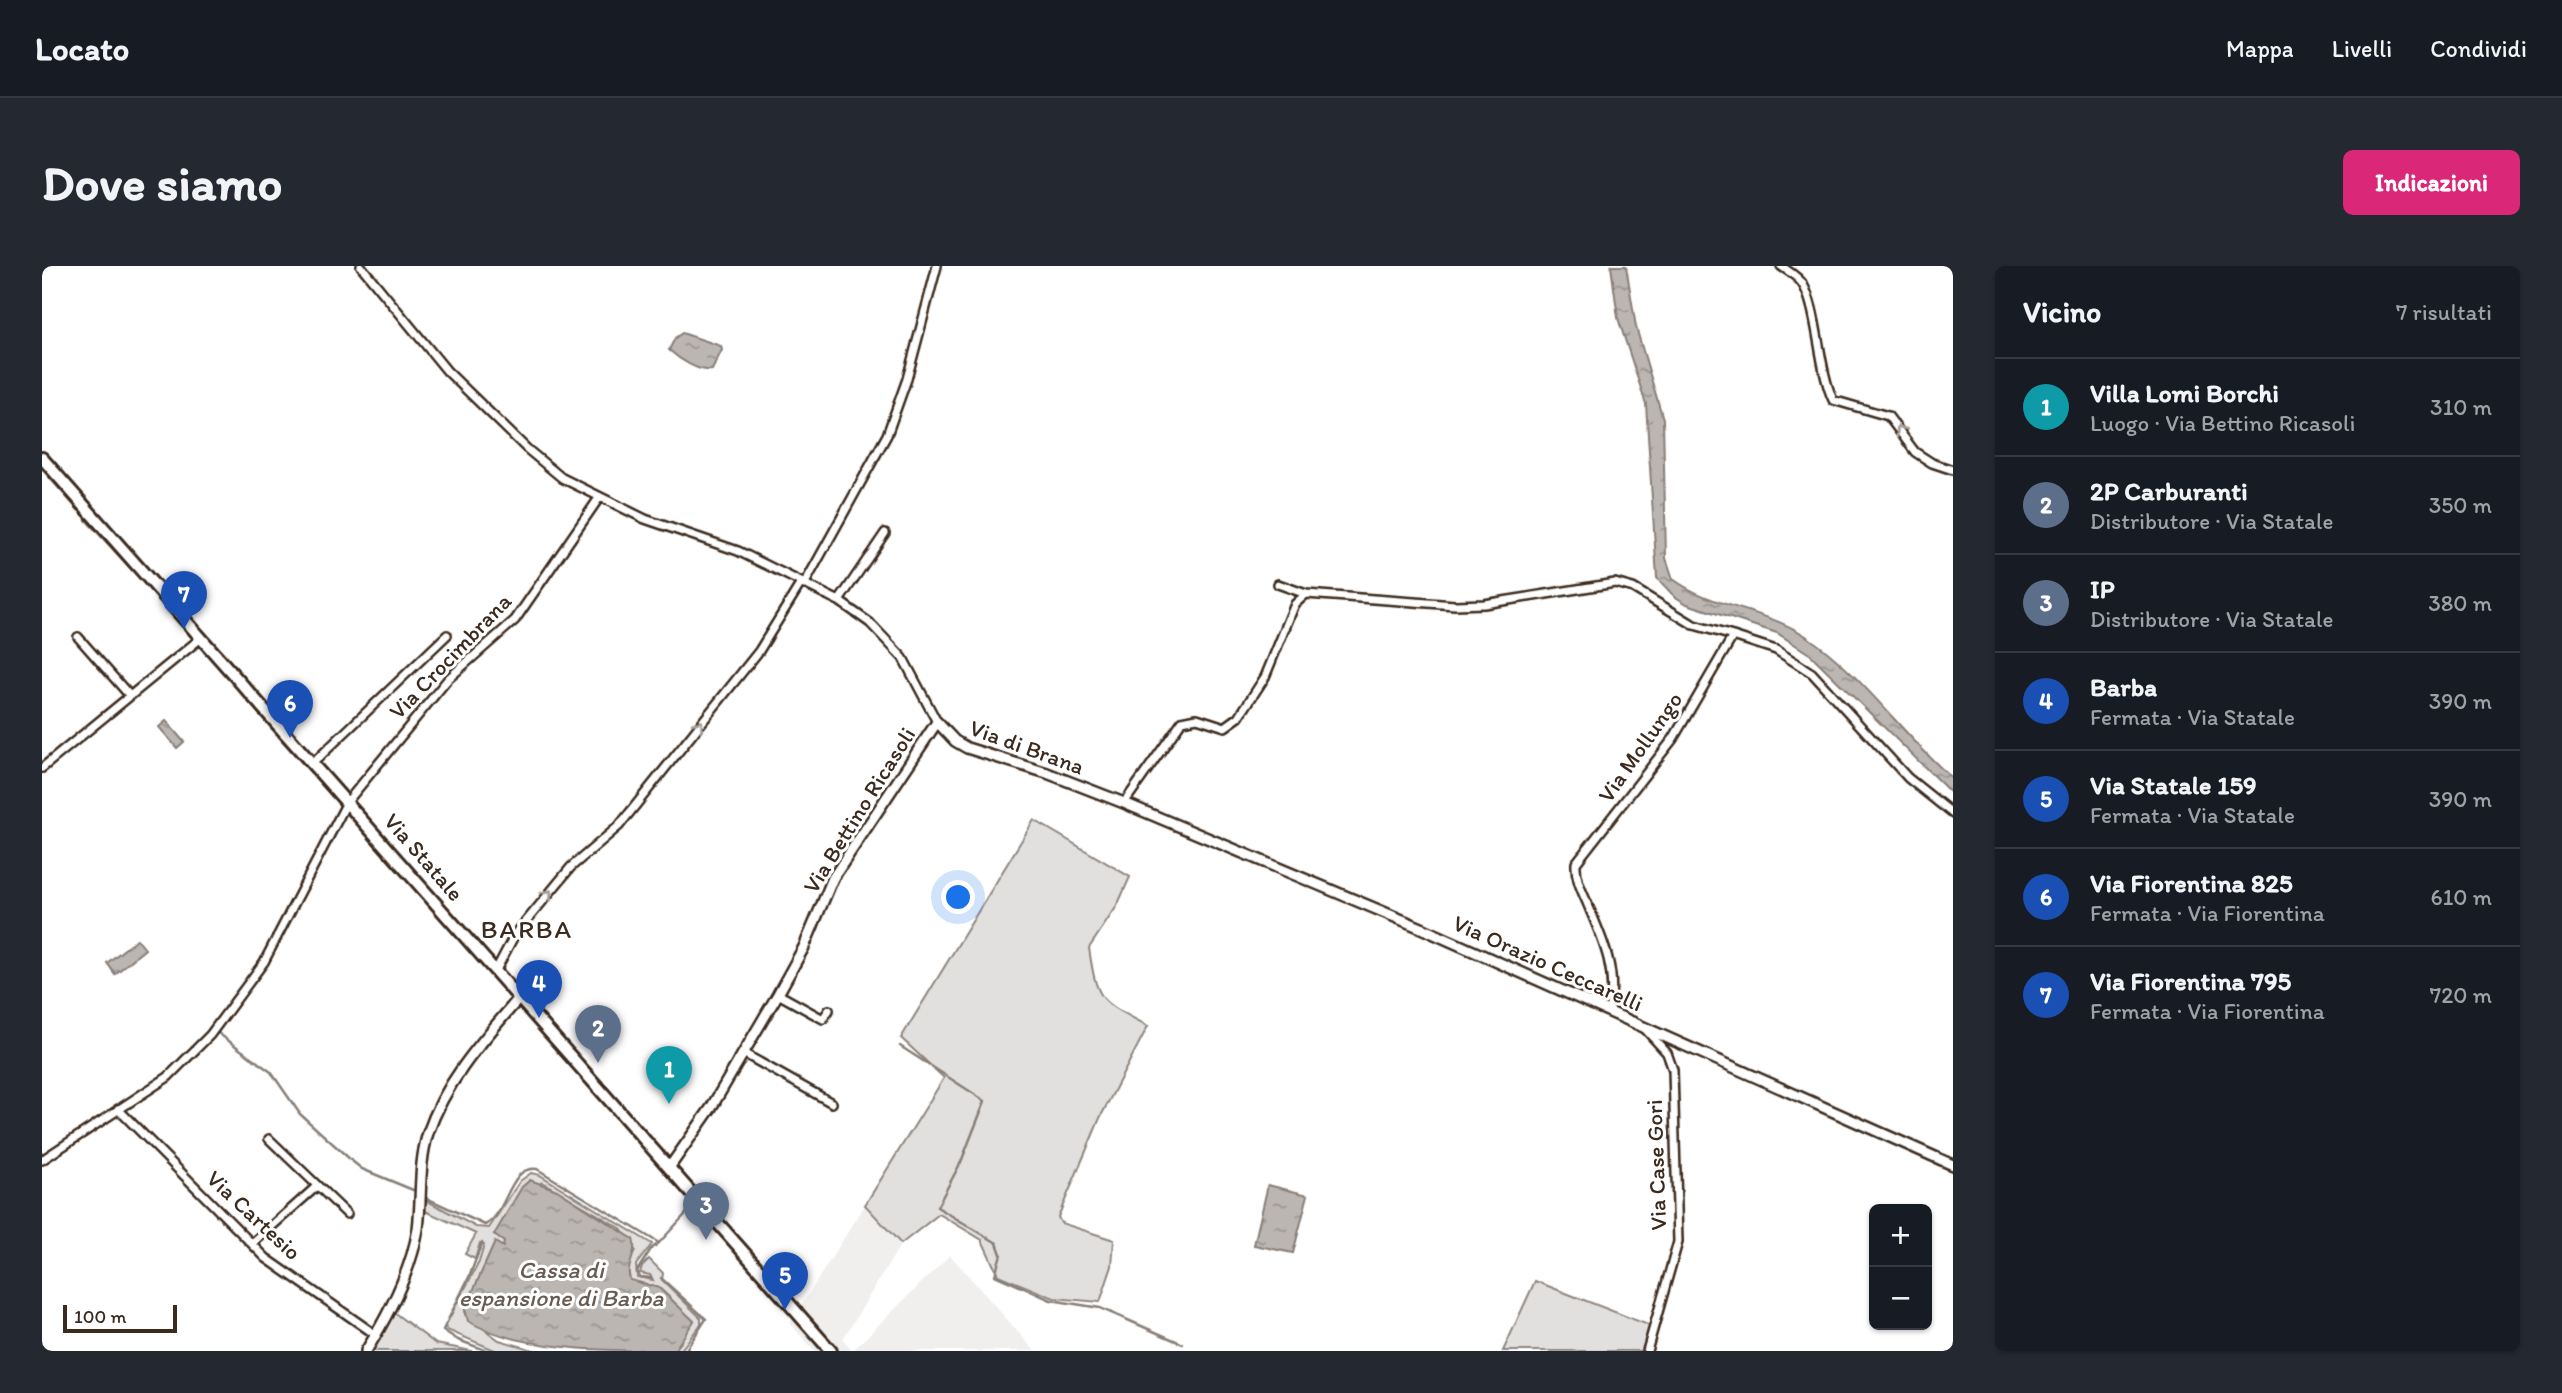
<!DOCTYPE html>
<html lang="it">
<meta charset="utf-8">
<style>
:root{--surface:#171b24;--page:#242831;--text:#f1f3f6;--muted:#9ea1a6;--line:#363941;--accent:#db2777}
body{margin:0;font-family:Itim,sans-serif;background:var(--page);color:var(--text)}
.controls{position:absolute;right:21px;bottom:21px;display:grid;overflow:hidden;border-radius:10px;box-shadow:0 2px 5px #0004}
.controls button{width:63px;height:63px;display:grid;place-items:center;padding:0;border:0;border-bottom:2px solid var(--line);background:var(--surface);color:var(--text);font:35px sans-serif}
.scale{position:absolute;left:21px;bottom:18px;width:114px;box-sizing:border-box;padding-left:7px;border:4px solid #3b2a1e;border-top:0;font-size:19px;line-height:24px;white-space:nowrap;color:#3b2a1e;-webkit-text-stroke:5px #fff;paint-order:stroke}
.you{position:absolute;left:917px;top:632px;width:24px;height:24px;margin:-18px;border:5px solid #fff;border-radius:50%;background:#1a73e8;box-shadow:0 0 0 10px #1a73e833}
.badge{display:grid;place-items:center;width:46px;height:46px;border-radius:50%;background:var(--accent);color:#fff;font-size:23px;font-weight:700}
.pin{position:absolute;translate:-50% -58px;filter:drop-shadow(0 2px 4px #0008)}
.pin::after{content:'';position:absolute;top:37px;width:24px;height:21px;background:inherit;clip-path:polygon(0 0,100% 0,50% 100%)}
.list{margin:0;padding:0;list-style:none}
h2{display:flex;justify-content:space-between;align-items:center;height:91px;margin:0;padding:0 28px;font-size:30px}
h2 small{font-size:23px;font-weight:400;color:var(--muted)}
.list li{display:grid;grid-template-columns:46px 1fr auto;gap:21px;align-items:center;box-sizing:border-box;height:98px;padding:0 28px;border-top:2px solid var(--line)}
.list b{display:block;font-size:26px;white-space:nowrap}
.list p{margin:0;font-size:23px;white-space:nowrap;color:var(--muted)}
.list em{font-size:23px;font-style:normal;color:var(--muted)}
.map{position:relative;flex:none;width:1911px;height:1085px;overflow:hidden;border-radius:10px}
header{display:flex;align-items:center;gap:42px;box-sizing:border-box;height:98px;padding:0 35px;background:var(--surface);border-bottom:2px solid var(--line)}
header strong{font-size:33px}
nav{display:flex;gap:38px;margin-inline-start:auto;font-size:24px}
.intro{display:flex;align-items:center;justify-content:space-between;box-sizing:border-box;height:168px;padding:0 42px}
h1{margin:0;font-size:49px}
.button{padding:18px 32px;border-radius:10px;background:var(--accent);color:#fff;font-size:24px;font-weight:700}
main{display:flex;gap:42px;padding:0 42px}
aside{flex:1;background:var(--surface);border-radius:10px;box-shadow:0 2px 5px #0004}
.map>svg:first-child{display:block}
</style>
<header>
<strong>Locato</strong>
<nav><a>Mappa</a><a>Livelli</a><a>Condividi</a></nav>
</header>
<div class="intro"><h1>Dove siamo</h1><a class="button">Indicazioni</a></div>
<main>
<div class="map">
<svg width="1911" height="1085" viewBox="0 0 1911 1085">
<defs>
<pattern id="water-ripples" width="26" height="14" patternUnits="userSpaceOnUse" patternTransform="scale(1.75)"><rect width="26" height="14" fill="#bcb6b3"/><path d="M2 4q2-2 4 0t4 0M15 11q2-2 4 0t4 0" fill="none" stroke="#9a9491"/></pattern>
</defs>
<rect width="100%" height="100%" fill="#fff"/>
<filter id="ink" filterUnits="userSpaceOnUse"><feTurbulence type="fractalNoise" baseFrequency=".0143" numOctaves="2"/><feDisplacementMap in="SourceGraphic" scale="14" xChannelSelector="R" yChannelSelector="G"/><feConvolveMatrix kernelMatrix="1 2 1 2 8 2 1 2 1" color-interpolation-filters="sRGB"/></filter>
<g filter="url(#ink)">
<!-- built -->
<path fill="#f1efee" d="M823,939L859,978L801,1073L810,1085L908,989L993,1085H772L748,1057Z"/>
<!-- green -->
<path fill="#e2e0de" stroke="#8e857e" stroke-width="2" d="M992,554L1088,611L1075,640L1047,682C1055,737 1058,734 1106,760L1058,852L1016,951L1019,957L1072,974L1070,1000L1058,1036L1012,1032L956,1009L940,974L897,948L859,978L823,939L902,812L859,772Z
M489,907L498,909L610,978L594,999L595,1011L611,1014L608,1009L598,1007L600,1000L607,993L621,1007L620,1014L659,1052V1058L638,1085H632L639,1076L630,1034L617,1022L588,1014L586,1003L593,984L578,962L500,916L452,968L463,976L461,981L453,977L423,1043V1049L457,1074L495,1085H455L405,1064L403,1060L437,996L442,979L438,977L433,993L423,988L434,968L379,943L382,933L434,961L447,962L478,915Z
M1493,1015L1609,1060L1601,1085H1461Z
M350,1045L394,1078L430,1085H328Z"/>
<!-- water -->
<path fill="url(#water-ripples)" stroke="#887e77" stroke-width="2" d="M1569,0H1584L1594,61L1621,153L1624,292L1631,313C1670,342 1723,343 1764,370C1821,408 1860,469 1911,513V529L1769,389L1735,367L1645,338L1632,330L1615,312L1604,138L1576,52Z
M640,67L679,80L680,84L670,104C656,106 637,93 627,84L633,72Z
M124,455L142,476L135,482L117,461Z
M95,673L103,683L73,708L65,697Z
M488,914L515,924L591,973C596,988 583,999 588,1014L617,1022L652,1055L632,1085C569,1085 477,1085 426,1055L423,1043L453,976L461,981L462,976L452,969L480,921Z
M1226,919L1266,929L1251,987L1212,979Z"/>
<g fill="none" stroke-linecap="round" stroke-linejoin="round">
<!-- stream -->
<path stroke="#887e77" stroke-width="2.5" d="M0,203L36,244
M44,254L91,305
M206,435L234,467
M237,471L299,540
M176,767L229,806L258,848L310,895L320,903L371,924
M858,780L943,835L919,896L895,941L955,977L959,988L953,1009L1009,1034L1058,1042L1141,1078
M595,874L618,901
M384,932L443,959C465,949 467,898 495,903L617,977L652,939L621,905
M665,953L687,978
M440,977L428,1009L401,1064L416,1074L446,1085
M610,1012L598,1011L595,1005L609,983L617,977
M619,1012L664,1053L643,1085
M724,1020L734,1031
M780,1083L782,1085"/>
<!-- minor casing -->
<g stroke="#3b2a1e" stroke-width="12">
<path id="minor" d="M319,0L405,105L485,183L520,212L603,253L696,285L797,335L828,357L861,392L895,456
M1739,0C1746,5 1755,10 1760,17C1776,41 1776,102 1791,134L1846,150L1873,186L1890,197L1911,204
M1236,318L1264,328L1413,339L1442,338L1573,317L1591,322L1652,359L1691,370L1631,473L1534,597C1533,612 1540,625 1546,639C1561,674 1576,706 1567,745
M762,319L845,169L865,113L895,0
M797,335L843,267
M1691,370L1734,384L1770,407L1866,512L1911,548
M36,371L88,430
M271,497L405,369
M0,502L159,372
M1082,537L1140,455L1155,452L1183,461L1197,451L1223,411L1253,338L1264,328
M454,704L472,670L529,601L577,560L717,385L759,317
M736,728L781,753L787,744
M1603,763L1625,787L1631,804L1636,976L1605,1085
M701,787L790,837
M76,843L224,992L334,1069
M227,873L305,948
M0,894L126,811L168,769L222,696L305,536L406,413L473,354L557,232
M210,978L275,920"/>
</g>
<!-- tertiary casing -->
<g stroke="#3b2a1e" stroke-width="14">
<path id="tertiary" d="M627,902L669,842L736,728L762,681L791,612L895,456L913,475L925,482L1005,507L1082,537L1377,661L1911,899
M324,1085C347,1048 369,1006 376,963C380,931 376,899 386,867C404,814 442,773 478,731"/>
</g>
<!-- primary casing -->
<g stroke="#3b2a1e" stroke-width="16">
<path id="primary" d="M0,192L789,1085"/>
</g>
<!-- minor -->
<use href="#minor" stroke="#fff" stroke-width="7"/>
<!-- tertiary -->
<use href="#tertiary" stroke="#fff" stroke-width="9"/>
<!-- primary -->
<use href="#primary" stroke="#fff" stroke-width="10"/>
</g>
<!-- one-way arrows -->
<defs><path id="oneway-chevron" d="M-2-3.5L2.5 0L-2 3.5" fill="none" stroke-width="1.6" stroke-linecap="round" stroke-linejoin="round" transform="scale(1.75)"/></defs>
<g stroke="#a79f9a">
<use href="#oneway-chevron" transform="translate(1858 164) rotate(-126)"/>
<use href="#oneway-chevron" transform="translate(657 459) rotate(-51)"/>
<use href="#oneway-chevron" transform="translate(506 628) rotate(-51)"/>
</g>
</g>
<g text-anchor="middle" stroke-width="6" stroke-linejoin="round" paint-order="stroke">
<!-- street labels -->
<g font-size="23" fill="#3b2a1e" stroke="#fff">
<text transform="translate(408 390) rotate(-46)" y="8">Via Crocimbrana</text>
<text transform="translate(985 481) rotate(20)" y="8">Via di Brana</text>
<text transform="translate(1598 481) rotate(-55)" y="8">Via Mollungo</text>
<text transform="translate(817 544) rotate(-58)" y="8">Via Bettino Ricasoli</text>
<text transform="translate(382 591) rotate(49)" y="8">Via Statale</text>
<text transform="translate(1506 697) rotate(24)" y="8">Via Orazio Ceccarelli</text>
<text transform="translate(1614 899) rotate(-92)" y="8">Via Case Gori</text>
<text transform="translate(212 949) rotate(43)" y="8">Via Cartesio</text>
</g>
<!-- water labels -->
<g font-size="24" font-style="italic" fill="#685b52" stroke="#fff">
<text x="519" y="1012">Cassa di<tspan x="519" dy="28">espansione di Barba</tspan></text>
</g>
<!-- quarter labels -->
<g font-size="26" letter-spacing="2" fill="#3b2a1e" stroke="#fff">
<text x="485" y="672">BARBA</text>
</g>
</g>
</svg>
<div class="controls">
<button>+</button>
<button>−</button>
</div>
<div class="scale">100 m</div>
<div class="you"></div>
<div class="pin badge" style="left:627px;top:838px;background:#0f9aa8">1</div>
<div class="pin badge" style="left:556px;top:797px;background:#5c6f8a">2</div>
<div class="pin badge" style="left:664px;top:974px;background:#5c6f8a">3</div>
<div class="pin badge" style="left:497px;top:752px;background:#1a4fb4">4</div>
<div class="pin badge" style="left:743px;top:1044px;background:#1a4fb4">5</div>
<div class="pin badge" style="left:248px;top:472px;background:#1a4fb4">6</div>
<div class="pin badge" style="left:142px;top:363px;background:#1a4fb4">7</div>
</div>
<aside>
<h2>Vicino<small>7 risultati</small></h2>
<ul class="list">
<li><span class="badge" style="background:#0f9aa8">1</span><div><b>Villa Lomi Borchi</b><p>Luogo · Via Bettino Ricasoli</p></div><em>310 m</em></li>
<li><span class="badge" style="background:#5c6f8a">2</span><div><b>2P Carburanti</b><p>Distributore · Via Statale</p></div><em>350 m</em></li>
<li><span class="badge" style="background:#5c6f8a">3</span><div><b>IP</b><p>Distributore · Via Statale</p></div><em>380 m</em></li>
<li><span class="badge" style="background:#1a4fb4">4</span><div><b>Barba</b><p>Fermata · Via Statale</p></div><em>390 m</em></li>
<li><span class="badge" style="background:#1a4fb4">5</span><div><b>Via Statale 159</b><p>Fermata · Via Statale</p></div><em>390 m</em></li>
<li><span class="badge" style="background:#1a4fb4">6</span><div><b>Via Fiorentina 825</b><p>Fermata · Via Fiorentina</p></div><em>610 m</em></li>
<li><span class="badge" style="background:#1a4fb4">7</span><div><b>Via Fiorentina 795</b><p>Fermata · Via Fiorentina</p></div><em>720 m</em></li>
</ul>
</aside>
</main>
